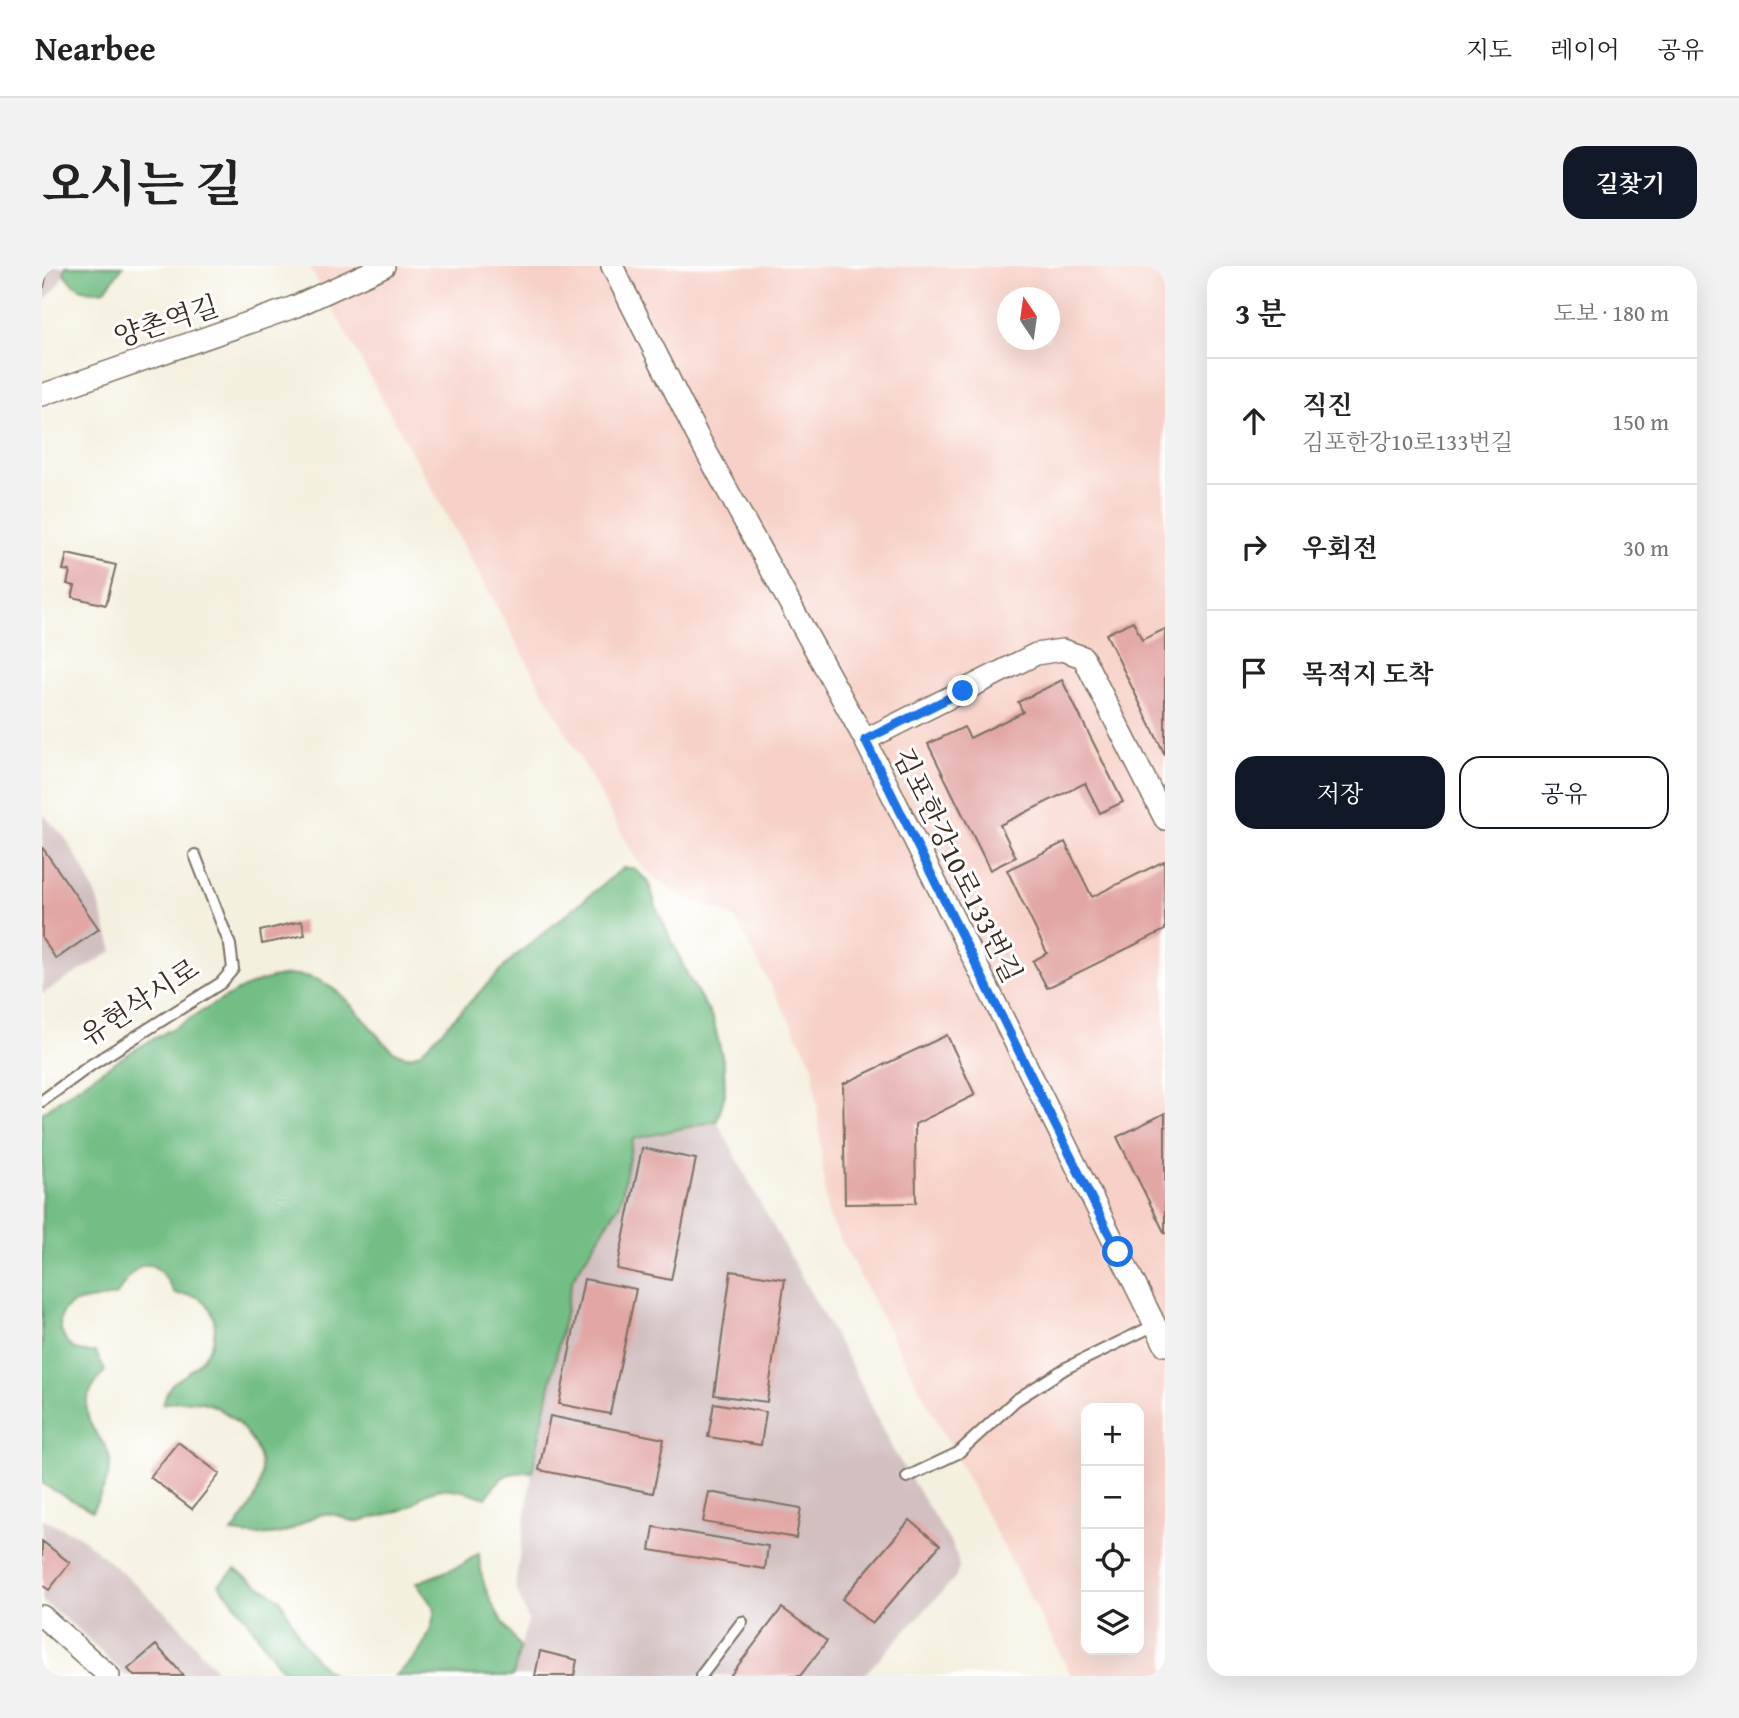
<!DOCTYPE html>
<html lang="ko">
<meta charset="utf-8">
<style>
:root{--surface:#fff;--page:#f2f2f2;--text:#222;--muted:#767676;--line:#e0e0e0;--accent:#111827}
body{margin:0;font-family:"Gentium Book Plus","Noto Serif KR",serif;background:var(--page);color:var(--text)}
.controls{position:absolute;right:21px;bottom:21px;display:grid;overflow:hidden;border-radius:14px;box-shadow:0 7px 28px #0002}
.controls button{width:63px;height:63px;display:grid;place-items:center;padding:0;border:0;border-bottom:2px solid var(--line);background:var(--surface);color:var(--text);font:35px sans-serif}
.compass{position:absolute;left:955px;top:21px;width:63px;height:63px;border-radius:50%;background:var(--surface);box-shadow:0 7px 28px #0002;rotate:347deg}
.stop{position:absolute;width:21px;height:21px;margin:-16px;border:5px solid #1a73e8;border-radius:50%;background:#fff}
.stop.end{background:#1a73e8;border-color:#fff;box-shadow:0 2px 7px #0008}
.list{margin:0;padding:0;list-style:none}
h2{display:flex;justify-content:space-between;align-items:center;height:91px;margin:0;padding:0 28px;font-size:30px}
h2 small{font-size:23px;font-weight:400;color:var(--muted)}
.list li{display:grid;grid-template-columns:46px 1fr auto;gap:21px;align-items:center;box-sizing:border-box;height:126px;padding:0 28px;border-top:2px solid var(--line)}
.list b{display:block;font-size:26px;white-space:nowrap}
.list p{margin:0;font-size:23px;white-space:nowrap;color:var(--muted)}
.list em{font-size:23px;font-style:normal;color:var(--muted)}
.actions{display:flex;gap:14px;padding:21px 28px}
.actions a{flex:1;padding:16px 0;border:2px solid var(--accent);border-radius:21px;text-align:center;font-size:24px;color:var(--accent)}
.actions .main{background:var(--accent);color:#fff}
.icon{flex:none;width:38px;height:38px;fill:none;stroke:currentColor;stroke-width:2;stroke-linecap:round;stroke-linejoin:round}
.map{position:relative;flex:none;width:1123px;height:1410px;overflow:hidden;border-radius:21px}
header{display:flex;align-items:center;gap:42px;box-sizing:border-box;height:98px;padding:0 35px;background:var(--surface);border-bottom:2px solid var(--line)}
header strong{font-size:33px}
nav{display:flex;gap:38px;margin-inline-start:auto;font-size:24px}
.intro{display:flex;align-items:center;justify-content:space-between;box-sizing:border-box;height:168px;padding:0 42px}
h1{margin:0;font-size:49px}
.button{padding:18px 32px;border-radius:21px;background:var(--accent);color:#fff;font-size:24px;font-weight:700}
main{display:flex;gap:42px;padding:0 42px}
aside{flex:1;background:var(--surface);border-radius:21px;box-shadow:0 7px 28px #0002}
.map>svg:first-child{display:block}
</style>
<header>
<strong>Nearbee</strong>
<nav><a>지도</a><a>레이어</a><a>공유</a></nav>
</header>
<div class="intro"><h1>오시는 길</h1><a class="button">길찾기</a></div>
<main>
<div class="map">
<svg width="1123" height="1410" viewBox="0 0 1123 1410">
<rect width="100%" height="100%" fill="#fff"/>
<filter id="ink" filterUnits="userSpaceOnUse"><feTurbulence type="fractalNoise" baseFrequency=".0143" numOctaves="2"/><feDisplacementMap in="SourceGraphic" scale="14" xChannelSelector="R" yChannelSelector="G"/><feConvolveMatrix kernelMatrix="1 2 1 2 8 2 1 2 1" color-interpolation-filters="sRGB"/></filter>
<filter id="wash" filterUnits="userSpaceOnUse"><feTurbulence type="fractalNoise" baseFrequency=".00686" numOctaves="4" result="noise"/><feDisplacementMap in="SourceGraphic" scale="28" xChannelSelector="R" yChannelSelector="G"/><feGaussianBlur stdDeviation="1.57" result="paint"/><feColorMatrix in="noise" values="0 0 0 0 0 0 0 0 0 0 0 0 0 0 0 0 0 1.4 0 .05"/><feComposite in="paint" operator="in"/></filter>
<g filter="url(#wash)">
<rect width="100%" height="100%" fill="#f4f0df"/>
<!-- built -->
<path fill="#f7d1c7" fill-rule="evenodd" d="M267,0H1123V1410H1030L785,948L771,799L693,652L636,627L617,616L595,595ZM965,32H1007V74H965ZM1044,1142H1097V1384H1044Z"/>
<!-- industrial -->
<path fill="#d2bfc0" d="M0,0H24L16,20L0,36Z
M0,547L24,573L42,603L57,638L71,685L0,728Z
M675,855L716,933L813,1106L851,1184L908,1276L915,1290L917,1302L913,1312L821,1410H471L486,1354L473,1320L490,1206L530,1014L578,937L591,873Z
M0,1253L36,1269L90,1315L133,1355L179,1410H83L37,1364L0,1335Z"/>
<!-- forest -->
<path fill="#73be85" stroke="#577452" stroke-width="2" d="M24,0H81L63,24C45,27 34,23 22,8Z
M581,602H591L606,615L616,646L647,712L671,753L682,799L683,828L675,855L591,873L578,937L530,1014L490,1206C463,1206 459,1209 444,1232C423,1225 402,1217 382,1229C377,1232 374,1237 369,1240C357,1247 337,1250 323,1254C303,1259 300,1246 282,1248C265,1251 262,1258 248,1264C231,1272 208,1269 190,1267C202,1250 217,1233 219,1210C222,1182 198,1154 174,1141C157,1132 138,1134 121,1138C123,1132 125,1123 130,1118C133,1115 139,1112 143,1109C163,1093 181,1071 169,1045C161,1028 149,1029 133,1028C112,986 96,992 75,1029C61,1033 44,1033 31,1038C9,1047 18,1078 37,1085C42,1087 49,1086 54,1086L63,1105C44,1127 37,1143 55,1169C61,1177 66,1183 68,1193C70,1211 58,1229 50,1245L0,1218V847C23,830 46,813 70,798C94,782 119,769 144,755C176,736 217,707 256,709C309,712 334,787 364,790C368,791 375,788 379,786L470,693Z
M437,1287C438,1327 457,1350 478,1382L471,1410H353C377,1391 389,1373 393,1343L374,1317L418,1300Z
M193,1303L238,1333L260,1375L276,1396L292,1410H245C221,1380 203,1347 177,1318Z"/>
<g id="blocks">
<!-- building -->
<path fill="#e2a7a5" d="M0,0H6L2,21L0,20Z
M25,288L74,299L64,339L30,331L33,320L25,318L28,305L21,304Z
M1091,355L1100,374L1123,363V489L1064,368Z
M1020,414L1081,536L1058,547L1043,517L958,559L974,591L948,604L886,478L922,461L928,472L981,446L976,436Z
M1023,576L1050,631L1122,595L1123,664L1005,722L991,695L1005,687L965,604Z
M0,581L57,663L14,693L0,672Z
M260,655L263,669L220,678L218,665Z
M905,769L933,829L873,858L874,937L803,938L801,818Z
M1123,847V968L1075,871Z
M600,882L654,893L629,1014L575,1003Z
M689,1005L743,1013L725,1136L672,1129Z
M542,1013L594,1023L568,1148L517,1138Z
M672,1137L724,1146L719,1179L666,1171Z
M508,1150L622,1173L611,1227L497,1204Z
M136,1176L178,1208L150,1243L108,1211Z
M667,1226L759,1242L754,1272L661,1256Z
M868,1254L898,1279L830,1358L800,1333Z
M612,1261L726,1280L723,1303L608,1284Z
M0,1275L28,1297L7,1324L0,1319Z
M740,1342L785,1375L758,1410H688Z
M114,1379L142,1410H92L86,1403Z
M498,1385L535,1394L532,1410H493Z"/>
</g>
</g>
<g filter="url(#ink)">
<use href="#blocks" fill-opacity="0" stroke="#7c6f62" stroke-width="2"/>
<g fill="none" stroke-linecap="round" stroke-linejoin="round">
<!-- service casing -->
<g stroke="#7c6f62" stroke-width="14">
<path id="service" d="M0,835L49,799L179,717L191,703L188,679L153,589
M865,1211L916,1187L974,1134L1024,1102L1113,1059
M659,1410L700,1356"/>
</g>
<!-- minor casing -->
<g stroke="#7c6f62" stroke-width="24">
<path id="minor" d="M570,0L655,169L823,474L1123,1079
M0,129L252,41L342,0
M823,474L994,388L1020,384L1041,391L1123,553
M0,1350L67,1410"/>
</g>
<!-- service -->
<use href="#service" stroke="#fff" stroke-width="10"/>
<!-- minor -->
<use href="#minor" stroke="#fff" stroke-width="21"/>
</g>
</g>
<g fill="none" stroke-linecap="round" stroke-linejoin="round" filter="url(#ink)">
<!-- route -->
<path stroke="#1a73e8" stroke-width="9" d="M921,425L823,474L1076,986"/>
</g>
<g text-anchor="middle" stroke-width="6" stroke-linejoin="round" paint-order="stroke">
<!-- street labels -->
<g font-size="28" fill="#3b2a1e" stroke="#fff">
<text transform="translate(124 55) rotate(-18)" y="10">양촌역길</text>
<text transform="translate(916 599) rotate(64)" y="10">김포한강10로133번길</text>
<text transform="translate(97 736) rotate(-33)" y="10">유현삭시로</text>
</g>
</g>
</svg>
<div class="controls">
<button>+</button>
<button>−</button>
<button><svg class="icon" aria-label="locate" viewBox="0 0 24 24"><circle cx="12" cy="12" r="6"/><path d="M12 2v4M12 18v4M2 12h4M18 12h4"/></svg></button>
<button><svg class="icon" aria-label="layers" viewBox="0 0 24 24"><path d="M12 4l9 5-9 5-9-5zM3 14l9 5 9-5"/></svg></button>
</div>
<svg class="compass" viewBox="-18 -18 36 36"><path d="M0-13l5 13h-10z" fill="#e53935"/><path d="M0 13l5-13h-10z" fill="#767676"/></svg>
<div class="stop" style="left:1076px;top:986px"></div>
<div class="stop end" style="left:921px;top:425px"></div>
</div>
<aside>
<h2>3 분<small>도보 · 180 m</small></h2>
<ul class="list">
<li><svg class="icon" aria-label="ahead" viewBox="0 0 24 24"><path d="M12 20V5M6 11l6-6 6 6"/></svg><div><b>직진</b><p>김포한강10로133번길</p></div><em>150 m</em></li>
<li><svg class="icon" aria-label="right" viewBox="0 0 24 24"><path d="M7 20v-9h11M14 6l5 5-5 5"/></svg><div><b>우회전</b></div><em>30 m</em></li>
<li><svg class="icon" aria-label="arrive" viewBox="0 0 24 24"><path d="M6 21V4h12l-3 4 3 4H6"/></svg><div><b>목적지 도착</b></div></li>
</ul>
<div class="actions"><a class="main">저장</a><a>공유</a></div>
</aside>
</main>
